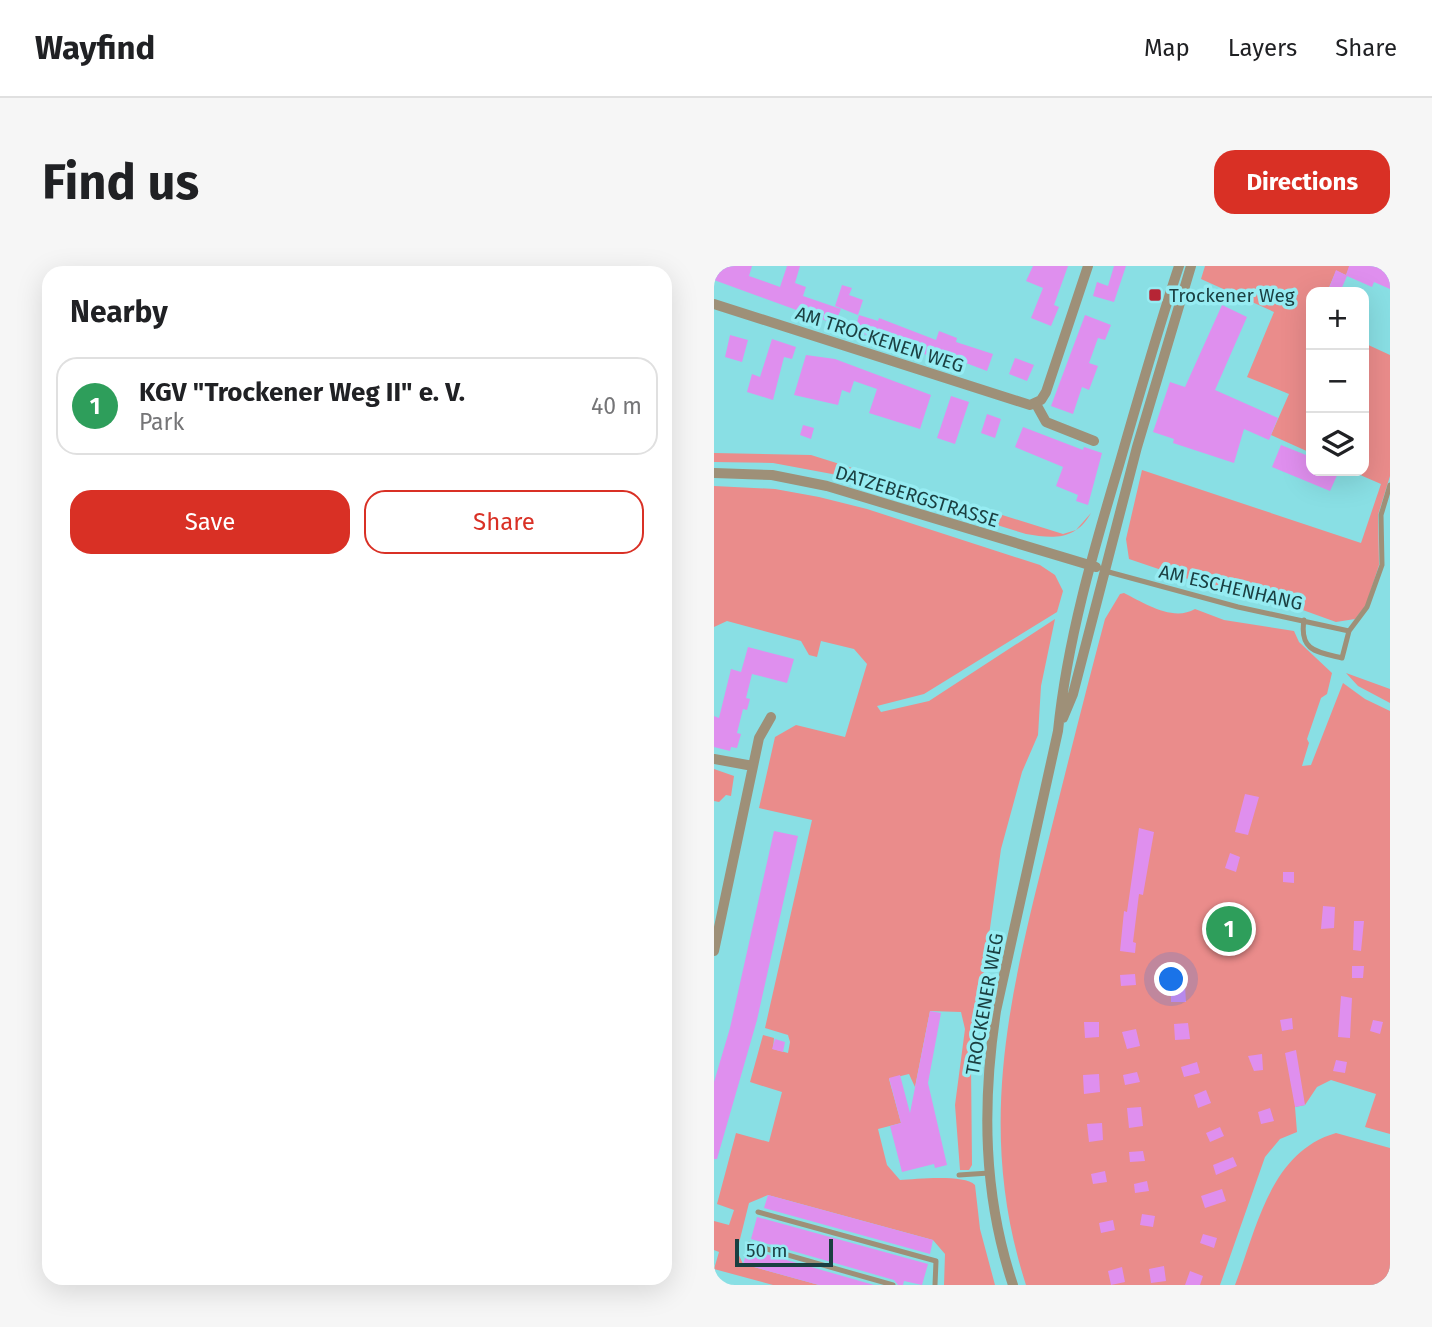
<!DOCTYPE html>
<meta charset="utf-8">
<style>
:root{--surface:#fff;--page:#f6f6f6;--text:#202124;--muted:#757577;--line:#e0e0e0;--accent:#d93025}
body{margin:0;font-family:"Fira Sans",sans-serif;background:var(--page);color:var(--text)}
.controls{position:absolute;right:21px;top:21px;display:grid;overflow:hidden;border-radius:14px;box-shadow:0 7px 28px #0002}
.controls button{width:63px;height:63px;display:grid;place-items:center;padding:0;border:0;border-bottom:2px solid var(--line);background:var(--surface);color:var(--text);font:35px sans-serif}
.scale{position:absolute;left:21px;bottom:18px;width:98px;box-sizing:border-box;padding-left:7px;border:4px solid #1a3f41;border-top:0;font-size:19px;line-height:24px;white-space:nowrap;color:#1a3f41;-webkit-text-stroke:5px #96ecf2;paint-order:stroke}
.you{position:absolute;left:458px;top:714px;width:24px;height:24px;margin:-18px;border:5px solid #fff;border-radius:50%;background:#1a73e8;box-shadow:0 0 0 10px #1a73e833}
.badge{display:grid;place-items:center;width:46px;height:46px;border-radius:50%;background:var(--accent);color:#fff;font-size:23px;font-weight:700}
.pin{position:absolute;translate:-50% -50%;border:4px solid #fff;box-shadow:0 2px 7px #0006}
.list{margin:0;padding:0;list-style:none}
h2{display:flex;justify-content:space-between;align-items:center;height:91px;margin:0;padding:0 28px;font-size:30px}
h2 small{font-size:23px;font-weight:400;color:var(--muted)}
.list li{display:grid;grid-template-columns:46px 1fr auto;gap:21px;align-items:center;box-sizing:border-box;height:98px;margin:0 14px 14px;padding:0 14px;border:2px solid var(--line);border-radius:21px}
.list b{display:block;font-size:26px;white-space:nowrap}
.list p{margin:0;font-size:23px;white-space:nowrap;color:var(--muted)}
.list em{font-size:23px;font-style:normal;color:var(--muted)}
.actions{display:flex;gap:14px;padding:21px 28px}
.actions a{flex:1;padding:16px 0;border:2px solid var(--accent);border-radius:21px;text-align:center;font-size:24px;color:var(--accent)}
.actions .main{background:var(--accent);color:#fff}
.icon{flex:none;width:38px;height:38px;fill:none;stroke:currentColor;stroke-width:2;stroke-linecap:round;stroke-linejoin:round}
.map{position:relative;flex:none;width:676px;height:1019px;overflow:hidden;border-radius:21px}
header{display:flex;align-items:center;gap:42px;box-sizing:border-box;height:98px;padding:0 35px;background:var(--surface);border-bottom:2px solid var(--line)}
header strong{font-size:33px}
nav{display:flex;gap:38px;margin-inline-start:auto;font-size:24px}
.intro{display:flex;align-items:center;justify-content:space-between;box-sizing:border-box;height:168px;padding:0 42px}
h1{margin:0;font-size:49px}
.button{padding:18px 32px;border-radius:21px;background:var(--accent);color:#fff;font-size:24px;font-weight:700}
main{display:flex;gap:42px;padding:0 42px}
aside{flex:1;background:var(--surface);border-radius:21px;box-shadow:0 7px 28px #0002}
.map>svg:first-child{display:block}
</style>
<header>
<strong>Wayfind</strong>
<nav><a>Map</a><a>Layers</a><a>Share</a></nav>
</header>
<div class="intro"><h1>Find us</h1><a class="button">Directions</a></div>
<main>
<aside>
<h2>Nearby<small></small></h2>
<ul class="list">
<li><span class="badge" style="background:#2e9e5b">1</span><div><b>KGV &quot;Trockener Weg II&quot; e. V.</b><p>Park</p></div><em>40 m</em></li>
</ul>
<div class="actions"><a class="main">Save</a><a>Share</a></div>
</aside>
<div class="map">
<svg width="676" height="1019" viewBox="0 0 676 1019">
<rect width="100%" height="100%" fill="#89dfe4"/>
<!-- green -->
<path fill="#ea8c8b" d="M491,0H636L632,9L622,5L613,26H597V187L557,169L575,128L533,111L560,46L487,13Z
M650,77L676,89V210L664,249L665,299L652,339L641,353L622,356L586,343L539,335L415,293L412,273L428,204L647,277L667,218L637,205H650Z
M0,187L97,189L349,268L362,264L377,247C362,274 340,273 312,268L118,208L59,197L0,196Z
M0,220L61,223L105,231L153,243L326,299L341,309L349,325L343,346L210,428L163,440L167,446L215,435L341,353L327,420L324,469L308,506L287,583L257,799L258,899L255,904H246L241,839L251,763L247,746L216,745L201,821L195,808L175,813L187,857L164,863L173,899L186,914C203,913 250,908 261,919L266,963L281,1019H230L231,988L219,974L54,929L35,937L23,985L29,998L105,1019H59L0,1003L5,986L0,984V955L15,959L20,944L3,938L22,867L55,876L68,826L36,816L49,769L60,772L59,783L74,787L76,776L74,769L51,762L98,554L45,542L61,471L82,459L131,471L153,398L140,383L107,375L103,391L95,389L87,375L13,355L0,361Z
M410,327C430,337 459,356 481,343L510,354L580,365L585,376L618,407L613,428L607,432L593,473L595,477L588,500L597,499L629,417L651,433L676,445V868L651,861L662,828L617,814L603,821L591,839L581,841L583,866L566,873L551,891L506,1019H312C262,864 295,732 333,580C352,504 371,428 391,353L406,328Z
M632,407L676,423V437L644,420Z
M0,503L20,510L17,530L12,529L5,536L0,535Z
M622,867L676,882V1019H521C543,962 556,886 622,867Z"/>
<!-- building -->
<path fill="#df8fee" d="M0,0H38L35,10L66,21L73,0H86L81,17L92,21L89,30L127,43L121,58L0,14Z
M319,0H354L340,39L345,41L337,60L317,52L329,22L312,15Z
M400,0H412L400,36L379,30L383,16L394,20Z
M635,0H676V23L660,16L658,21L633,10L626,26L615,22L622,4L632,9Z
M128,19L138,22L135,29L149,34L144,49L121,40Z
M508,39L533,51L501,124L564,152L555,174L530,163L520,197L459,177L460,173L439,166L456,116L471,121Z
M145,49L164,55L165,52L222,74L225,65L243,72L242,76L279,88L273,105L236,91L234,96L141,65Z
M371,49L397,59L391,74L384,72L375,97L384,100L375,124L368,121L359,148L337,140Z
M16,69L34,74L28,96L11,91Z
M58,73L82,81L78,93L70,91L59,134L33,126L38,108L46,111Z
M92,89L121,93L217,129L206,163L155,147L163,123L140,115L136,127L128,124L124,139L80,129Z
M301,92L320,99L313,115L295,108Z
M237,130L255,136L241,178L223,172Z
M273,148L287,153L281,172L267,167Z
M89,159L100,162L97,173L86,169Z
M309,161L369,184L370,181L388,187L374,239L362,235L364,229L342,220L349,201L301,181Z
M567,179L597,191V205H625L616,225L558,201Z
M34,381L80,393L73,417L38,408L32,432L36,433L33,444L29,443L23,467L27,468L23,482L17,481L16,485L0,481V450L5,452L17,403L27,406Z
M531,528L545,531L534,569L521,566Z
M425,562L440,566L429,629L425,628L419,676L422,677L421,687L406,685L410,645L413,646Z
M60,565L84,570L43,754L3,893H0V816L16,762Z
M516,587L526,591L522,606L511,602Z
M569,606H580V617L569,616Z
M609,640L621,641L620,662L607,663Z
M494,648L510,653L507,666L490,662Z
M640,655H650L647,685L639,684Z
M638,700H650L649,712H638Z
M421,708L422,719L407,720L406,709Z
M457,719H471L472,736H457Z
M627,730L638,732L636,772L624,771Z
M216,745L227,747L214,817L233,899L221,902L220,898L188,906L176,860L187,857L175,812L186,809L196,847Z
M578,752L579,763L568,765L566,754Z
M659,754L669,756L666,768L656,765Z
M370,756H385V771L371,772Z
M474,757L476,773L461,774L460,758Z
M422,763L426,780L413,783L408,766Z
M61,773L71,776L69,786L58,783Z
M582,784L591,839L581,841L571,787Z
M548,788L549,804L540,805L534,790Z
M622,794L633,796L631,807L619,805Z
M483,796L486,807L470,811L467,801Z
M423,806L426,816L411,819L409,809Z
M385,808L386,826L370,828L369,809Z
M492,824L497,837L484,842L480,829Z
M427,841L429,860L415,862L413,842Z
M556,842L560,855L547,858L544,846Z
M388,857L389,874L375,876L373,858Z
M506,861L510,870L496,876L492,867Z
M429,885L431,895L416,896L415,886Z
M519,891L523,900L502,909L499,899Z
M391,905L393,916L379,918L377,908Z
M433,915L435,925L421,927L420,918Z
M508,923L512,935L491,942L487,930Z
M54,929L219,974L216,988L50,942Z
M428,948L441,950L439,961L426,959Z
M43,951L214,998L208,1019L190,1015L189,1019H184L180,1014L37,973Z
M399,954L401,964L387,967L385,957Z
M489,968L503,972L500,982L486,977Z
M34,983L160,1019H105L29,998Z
M450,1000L452,1015L437,1017L435,1003Z
M408,1001L411,1016L397,1019L394,1005Z
M476,1005L489,1010L486,1019H471Z"/>
<g fill="none" stroke-linecap="round" stroke-linejoin="round">
<!-- service -->
<path stroke="#9e9078" stroke-width="5" d="M391,305L524,341L635,365
M590,354C585,385 603,386 628,392L635,365L653,341L668,299L667,249L676,219
M245,909L275,907
M44,946L222,995L221,1019
M35,978L179,1019"/>
<!-- minor -->
<path stroke="#9e9078" stroke-width="10" d="M0,38L316,139L327,134L332,126L374,0
M322,138L332,156L380,175
M0,207L58,209L113,220L382,301
M349,452L359,428L423,181L477,0
M0,493L39,500
M0,685L45,472L57,451
M299,1019C269,929 268,838 282,745L344,465C353,375 379,286 405,199C424,133 443,66 465,0"/>
</g>
<!-- markers -->
<rect fill="#b62535" stroke="#96ecf2" stroke-width="2.5" x="434" y="22" width="14" height="14" rx="3.5"/>
<g text-anchor="middle" stroke-width="7" stroke-linejoin="round" paint-order="stroke">
<!-- poi labels -->
<g font-size="19" fill="#1a3f41" stroke="#96ecf2" text-anchor="start">
<text x="455" y="36">Trockener Weg</text>
</g>
<!-- street labels -->
<g font-size="19" fill="#1a3f41" stroke="#96ecf2">
<text transform="translate(166 73) rotate(18)" y="7">AM TROCKENEN WEG</text>
<text transform="translate(203 230) rotate(17)" y="7">DATZEBERGSTRASSE</text>
<text transform="translate(517 321) rotate(13)" y="7">AM ESCHENHANG</text>
<text transform="translate(270 738) rotate(-80)" y="7">TROCKENER WEG</text>
</g>
</g>
</svg>
<div class="controls">
<button>+</button>
<button>−</button>
<button><svg class="icon" aria-label="layers" viewBox="0 0 24 24"><path d="M12 4l9 5-9 5-9-5zM3 14l9 5 9-5"/></svg></button>
</div>
<div class="scale">50 m</div>
<div class="you"></div>
<div class="pin badge" style="left:515px;top:663px;background:#2e9e5b">1</div>
</div>
</main>
